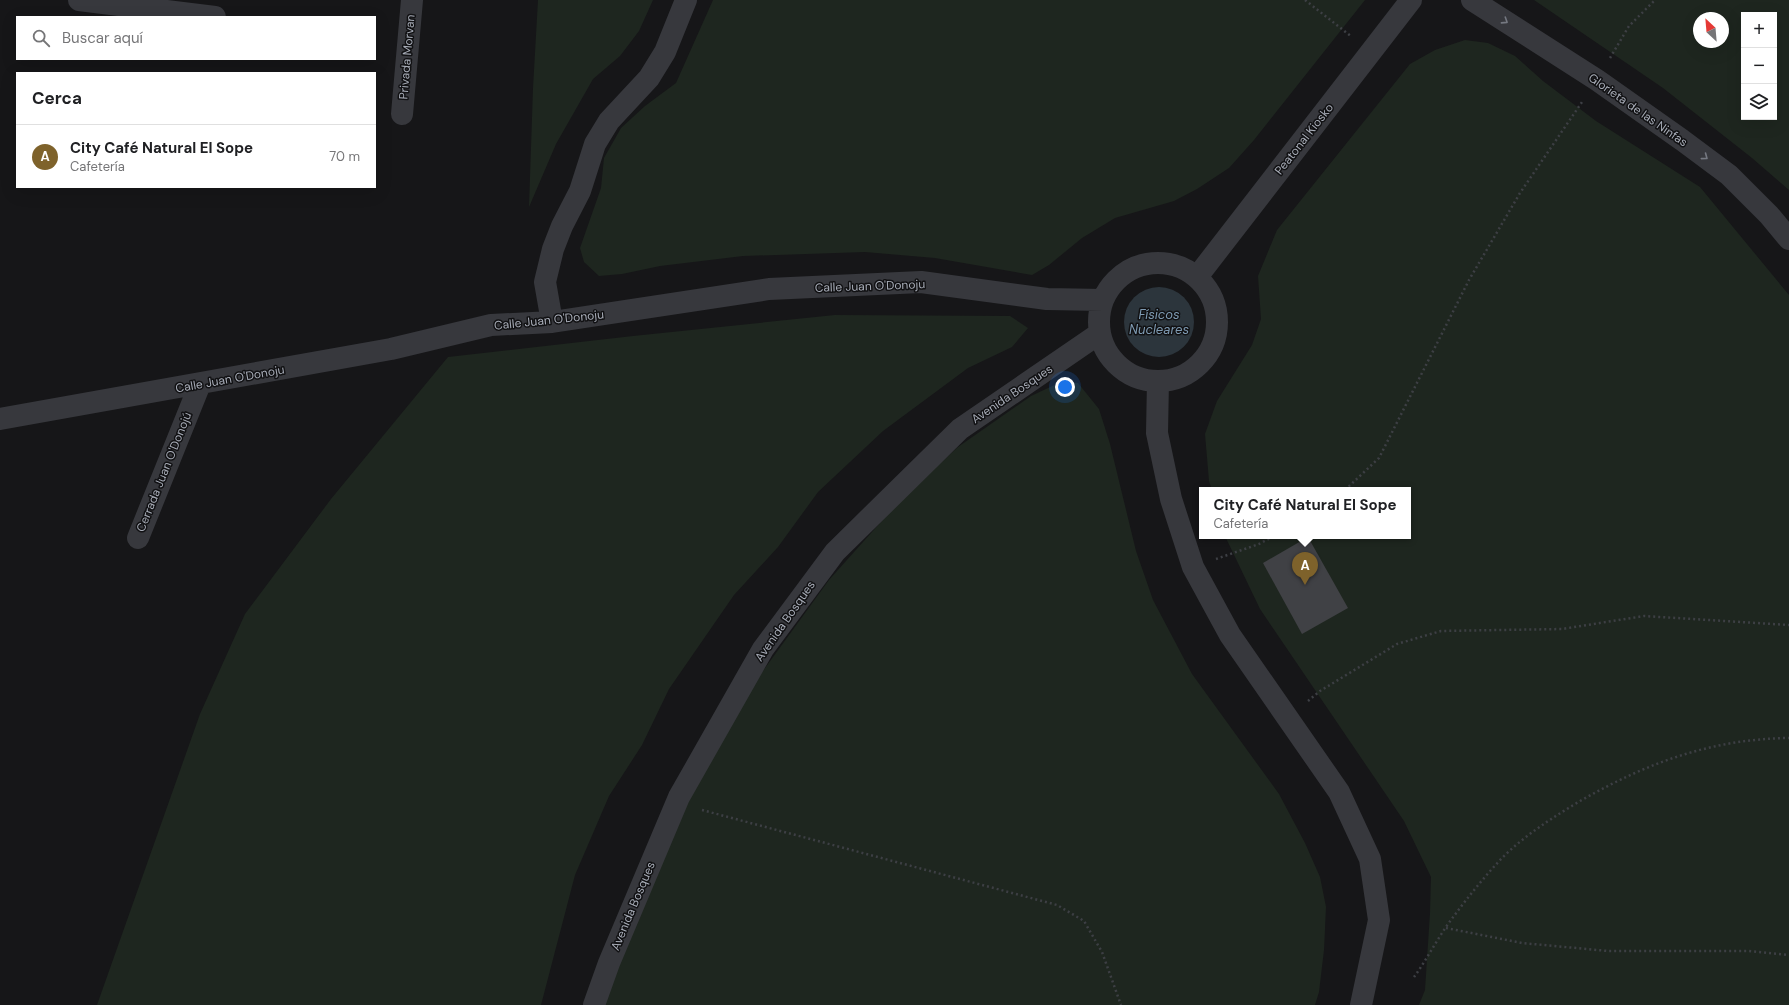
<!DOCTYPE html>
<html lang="es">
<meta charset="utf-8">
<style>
:root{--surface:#fff;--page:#f2f2f2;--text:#202124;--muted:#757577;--line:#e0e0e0;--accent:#7e622b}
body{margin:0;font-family:"DM Sans",sans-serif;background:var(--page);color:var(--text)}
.controls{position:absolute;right:12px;top:12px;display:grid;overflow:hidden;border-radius:0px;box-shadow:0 4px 16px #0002}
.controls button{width:36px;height:36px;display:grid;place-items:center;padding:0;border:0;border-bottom:1px solid var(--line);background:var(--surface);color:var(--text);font:20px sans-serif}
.compass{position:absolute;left:1693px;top:12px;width:36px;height:36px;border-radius:50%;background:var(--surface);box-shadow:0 4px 16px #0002;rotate:334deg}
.you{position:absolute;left:1065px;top:387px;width:14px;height:14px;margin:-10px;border:3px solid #fff;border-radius:50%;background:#1a73e8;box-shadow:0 0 0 6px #1a73e833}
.badge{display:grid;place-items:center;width:26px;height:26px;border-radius:50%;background:var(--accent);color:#fff;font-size:13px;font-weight:700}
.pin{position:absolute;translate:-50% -33px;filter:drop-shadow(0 1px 2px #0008)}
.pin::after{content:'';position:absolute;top:21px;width:14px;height:12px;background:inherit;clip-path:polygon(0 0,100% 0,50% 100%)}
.popup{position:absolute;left:1199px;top:487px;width:212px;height:52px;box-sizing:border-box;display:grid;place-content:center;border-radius:0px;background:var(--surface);filter:drop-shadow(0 1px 3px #0005);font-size:13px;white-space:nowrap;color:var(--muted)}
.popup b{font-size:15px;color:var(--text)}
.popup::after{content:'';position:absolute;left:50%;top:100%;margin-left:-8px;border:8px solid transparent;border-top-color:var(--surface)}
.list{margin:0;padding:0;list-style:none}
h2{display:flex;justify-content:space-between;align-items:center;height:52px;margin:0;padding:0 16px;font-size:17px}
h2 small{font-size:13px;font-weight:400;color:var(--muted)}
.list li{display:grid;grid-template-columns:26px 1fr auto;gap:12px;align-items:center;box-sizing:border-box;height:64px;padding:0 16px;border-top:1px solid var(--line)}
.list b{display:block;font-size:15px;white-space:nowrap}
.list p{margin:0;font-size:13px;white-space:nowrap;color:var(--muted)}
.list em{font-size:13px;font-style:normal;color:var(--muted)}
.icon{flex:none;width:22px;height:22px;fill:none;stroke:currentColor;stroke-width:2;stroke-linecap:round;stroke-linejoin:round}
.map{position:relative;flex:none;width:1789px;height:1005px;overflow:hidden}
.search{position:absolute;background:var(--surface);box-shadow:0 4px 16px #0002;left:16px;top:16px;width:360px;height:44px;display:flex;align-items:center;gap:10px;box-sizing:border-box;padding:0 14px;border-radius:0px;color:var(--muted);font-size:15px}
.panel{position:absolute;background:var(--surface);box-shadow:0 4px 16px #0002;left:16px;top:72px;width:360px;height:116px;border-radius:0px}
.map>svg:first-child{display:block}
</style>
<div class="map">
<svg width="1789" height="1005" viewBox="0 0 1789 1005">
<rect width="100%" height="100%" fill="#161618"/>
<!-- green -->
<path fill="#1e261f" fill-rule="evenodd" d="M538,0H653L639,31L620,56L593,79L556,144L529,207L533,88Z
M713,0H1365L1254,140L1229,168L1197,189L1174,201L1115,218L1082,238L1049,265L1032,275L935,258L865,252L743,256L660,266L622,274L599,276L584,262L580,248L601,188L604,158L621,128L645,106L676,83Z
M1534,0H1789V190L1752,158L1663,88ZM1744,15H1774V117H1744ZM1699,18H1723V42H1699Z
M1465,40L1488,43L1515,56L1543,81L1596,121L1700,187L1789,295V1005H1419L1425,990L1430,913L1431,877L1404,821L1260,609L1225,536H1408V490H1212L1209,481L1205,434L1217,401L1252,345L1261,319L1258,276L1277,230L1410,64L1435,50Z
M835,315L1010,316L1028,328L1012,347L968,368L883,431L818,492L778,547L734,595L669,689L642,745L609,796L575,875L541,1005H97L200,714L245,614L331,499L448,357L633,336Z
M1063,381L1078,383L1099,409L1110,444L1136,551L1153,600L1192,674L1279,794L1305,843L1320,877L1326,907L1324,950L1319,992L1315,1005H602L694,785L749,690L829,580L906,494L958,447L1031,396Z"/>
<!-- water -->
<path fill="#2c353c" d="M1124 322a35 35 0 1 1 70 0a35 35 0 1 1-70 0Z"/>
<!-- building -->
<path fill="#404145" d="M1308,537L1348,608L1302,634L1263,563Z"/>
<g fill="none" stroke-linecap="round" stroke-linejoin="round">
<!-- path -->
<path stroke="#3d3f44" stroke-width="2.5" stroke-dasharray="2 3" stroke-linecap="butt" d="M1305,0L1352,37
M1610,58L1629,26L1655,0
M1345,490L1379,458L1469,280L1520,193L1582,102
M1216,559L1259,544L1274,536
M1308,701L1320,691L1397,644L1441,631L1562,629L1644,616L1789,625
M702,810L1057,905L1084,921L1102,952L1121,1005
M1446,928L1522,943L1608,951H1748L1789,955
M1414,977C1428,958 1439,935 1454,916C1468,897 1485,876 1502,858C1525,835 1552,818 1580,801C1647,763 1711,739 1789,738"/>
<!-- minor -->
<path stroke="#37383d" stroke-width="22" d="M79,0L215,17
M1472,0L1597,80L1682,140L1729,175L1769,215L1789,239
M402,114L412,0
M1099 322a59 59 0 1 1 118 0a59 59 0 1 1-118 0Z
M1197,277L1411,0
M552,322L545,282L553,249L562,226L580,191L595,144L609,121L649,78L665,52L686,0
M1158,381L1157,433L1171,499L1193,567L1230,635L1339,792L1370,859L1379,920L1361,1005
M0,419L391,349L491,325L552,322L769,289L921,282L1047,299L1103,300
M138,538L200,384
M594,1005L609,963L679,797L763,649L835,552L960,429L1100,333"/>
</g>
<!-- one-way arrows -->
<defs><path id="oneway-chevron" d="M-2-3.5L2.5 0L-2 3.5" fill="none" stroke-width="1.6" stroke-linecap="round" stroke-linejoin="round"/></defs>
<g stroke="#757881">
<use href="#oneway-chevron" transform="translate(1505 21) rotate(33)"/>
<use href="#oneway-chevron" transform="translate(1705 157) rotate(37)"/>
</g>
<g text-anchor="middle" stroke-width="3" stroke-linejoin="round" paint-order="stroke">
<!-- street labels -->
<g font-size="12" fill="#a8adb8" stroke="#111113">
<text transform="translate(407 57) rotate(-85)" y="4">Privada Morvan</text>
<text transform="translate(1638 110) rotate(35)" y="4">Glorieta de las Ninfas</text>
<text transform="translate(1304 139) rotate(-52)" y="4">Peatonal Kiosko</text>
<text transform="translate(870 286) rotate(-2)" y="4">Calle Juan O'Donoju</text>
<text transform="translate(549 320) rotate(-6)" y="4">Calle Juan O'Donoju</text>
<text transform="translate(230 379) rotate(-10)" y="4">Calle Juan O'Donoju</text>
<text transform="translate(1012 394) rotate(-34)" y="4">Avenida Bosques</text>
<text transform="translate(164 472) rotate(-68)" y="4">Cerrada Juan O'Donojú</text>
<text transform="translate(785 621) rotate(-55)" y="4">Avenida Bosques</text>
<text transform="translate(633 906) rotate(-67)" y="4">Avenida Bosques</text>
</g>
<!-- water labels -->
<g font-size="13" font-style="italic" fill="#7f9bb3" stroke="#111113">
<text x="1159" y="319">Físicos<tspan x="1159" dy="15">Nucleares</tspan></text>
</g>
</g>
</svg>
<div class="controls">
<button>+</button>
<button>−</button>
<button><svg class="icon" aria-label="layers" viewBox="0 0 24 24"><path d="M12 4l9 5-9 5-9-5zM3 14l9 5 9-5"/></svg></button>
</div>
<svg class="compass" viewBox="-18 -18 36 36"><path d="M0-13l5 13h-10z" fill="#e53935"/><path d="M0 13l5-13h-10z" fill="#757577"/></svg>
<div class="you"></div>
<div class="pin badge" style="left:1305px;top:585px">A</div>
<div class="popup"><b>City Café Natural El Sope</b>Cafetería</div>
<div class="search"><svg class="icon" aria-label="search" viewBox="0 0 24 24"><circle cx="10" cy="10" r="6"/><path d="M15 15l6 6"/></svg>Buscar aquí</div>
<section class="panel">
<h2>Cerca<small></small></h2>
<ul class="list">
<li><span class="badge">A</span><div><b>City Café Natural El Sope</b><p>Cafetería</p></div><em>70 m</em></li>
</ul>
</section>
</div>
